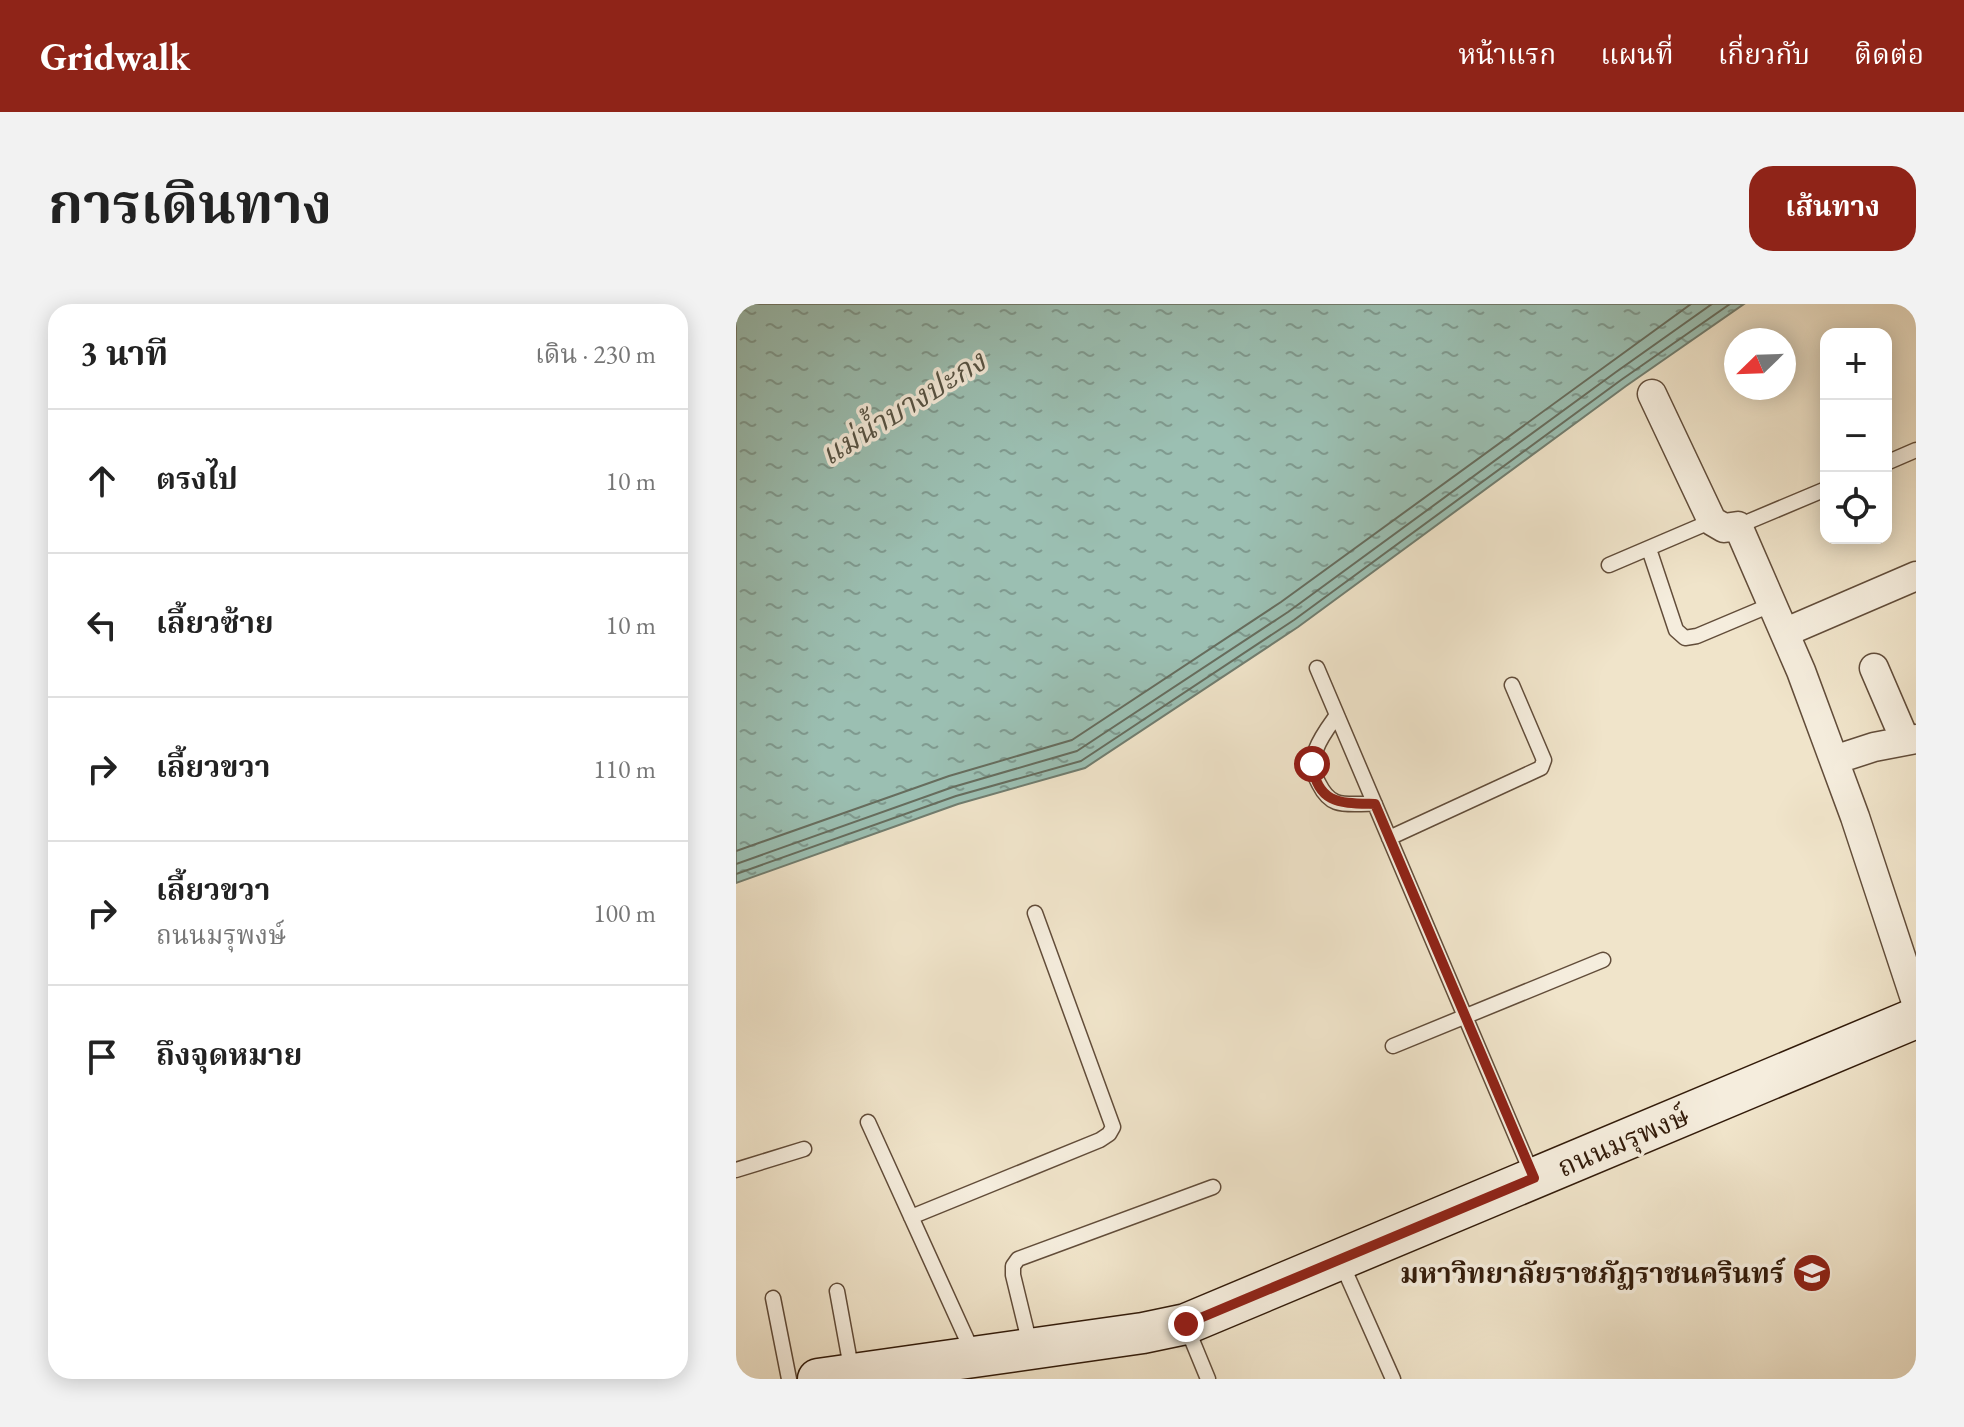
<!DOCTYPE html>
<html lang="th">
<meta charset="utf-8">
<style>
:root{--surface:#fff;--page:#f2f2f2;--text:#222;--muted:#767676;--line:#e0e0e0;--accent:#8f2418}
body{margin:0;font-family:"EB Garamond","Noto Serif Thai",serif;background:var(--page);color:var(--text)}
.controls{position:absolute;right:24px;top:24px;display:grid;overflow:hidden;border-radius:16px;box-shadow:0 4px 20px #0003}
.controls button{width:72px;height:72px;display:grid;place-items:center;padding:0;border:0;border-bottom:2px solid var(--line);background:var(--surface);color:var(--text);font:40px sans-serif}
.compass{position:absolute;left:988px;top:24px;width:72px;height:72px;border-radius:50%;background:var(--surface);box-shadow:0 4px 20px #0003;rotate:247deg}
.stop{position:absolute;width:24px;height:24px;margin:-18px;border:6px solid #8f2418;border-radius:50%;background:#fff}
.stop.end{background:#8f2418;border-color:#fff;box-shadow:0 2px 8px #0008}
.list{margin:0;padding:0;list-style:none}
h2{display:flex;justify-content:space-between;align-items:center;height:104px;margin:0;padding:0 32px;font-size:34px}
h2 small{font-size:26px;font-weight:400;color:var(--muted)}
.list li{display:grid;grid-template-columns:52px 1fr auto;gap:24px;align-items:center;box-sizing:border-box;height:144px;padding:0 32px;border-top:2px solid var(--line)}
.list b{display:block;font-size:30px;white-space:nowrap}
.list p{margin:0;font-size:26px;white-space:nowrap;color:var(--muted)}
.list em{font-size:26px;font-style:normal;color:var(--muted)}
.icon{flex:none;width:44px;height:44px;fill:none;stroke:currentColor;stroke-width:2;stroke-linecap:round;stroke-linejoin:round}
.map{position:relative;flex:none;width:1180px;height:1075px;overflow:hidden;border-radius:24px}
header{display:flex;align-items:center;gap:48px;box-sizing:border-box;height:112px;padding:0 40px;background:var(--accent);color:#fff}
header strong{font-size:38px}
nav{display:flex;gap:44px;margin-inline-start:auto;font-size:28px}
.intro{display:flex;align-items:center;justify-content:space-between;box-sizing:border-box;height:192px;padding:0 48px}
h1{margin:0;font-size:56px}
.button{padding:20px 36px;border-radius:24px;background:var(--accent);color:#fff;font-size:28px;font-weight:700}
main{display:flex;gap:48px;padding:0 48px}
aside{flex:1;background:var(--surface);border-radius:24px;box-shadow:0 4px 20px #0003}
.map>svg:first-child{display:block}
</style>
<header>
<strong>Gridwalk</strong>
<nav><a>หน้าแรก</a><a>แผนที่</a><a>เกี่ยวกับ</a><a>ติดต่อ</a></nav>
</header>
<div class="intro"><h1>การเดินทาง</h1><a class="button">เส้นทาง</a></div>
<main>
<aside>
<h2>3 นาที<small>เดิน · 230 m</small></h2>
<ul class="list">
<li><svg class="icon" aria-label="ahead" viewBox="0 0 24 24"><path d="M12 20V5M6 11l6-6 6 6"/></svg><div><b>ตรงไป</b></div><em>10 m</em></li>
<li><svg class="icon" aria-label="left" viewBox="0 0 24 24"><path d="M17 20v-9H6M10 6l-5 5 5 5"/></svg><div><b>เลี้ยวซ้าย</b></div><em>10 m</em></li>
<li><svg class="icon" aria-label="right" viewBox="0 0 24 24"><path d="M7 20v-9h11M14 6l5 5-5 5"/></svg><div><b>เลี้ยวขวา</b></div><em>110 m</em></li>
<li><svg class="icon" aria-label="right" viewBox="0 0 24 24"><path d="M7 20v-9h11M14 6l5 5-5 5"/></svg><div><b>เลี้ยวขวา</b><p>ถนนมรุพงษ์</p></div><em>100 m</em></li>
<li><svg class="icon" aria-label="arrive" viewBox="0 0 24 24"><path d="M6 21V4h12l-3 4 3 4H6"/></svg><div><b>ถึงจุดหมาย</b></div></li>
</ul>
</aside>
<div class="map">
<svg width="1180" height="1075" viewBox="0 0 1180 1075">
<defs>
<pattern id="water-ripples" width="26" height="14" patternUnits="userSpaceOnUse" patternTransform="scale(2)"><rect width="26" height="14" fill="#9bbfb2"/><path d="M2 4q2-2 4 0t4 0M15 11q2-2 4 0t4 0" fill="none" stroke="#7f9a8f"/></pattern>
</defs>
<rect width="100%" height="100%" fill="#f0e4ca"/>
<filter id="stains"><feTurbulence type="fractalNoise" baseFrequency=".0025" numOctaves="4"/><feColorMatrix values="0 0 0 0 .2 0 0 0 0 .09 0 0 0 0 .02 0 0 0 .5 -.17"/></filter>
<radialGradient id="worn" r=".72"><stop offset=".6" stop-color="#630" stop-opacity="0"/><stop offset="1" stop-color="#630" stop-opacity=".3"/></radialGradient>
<!-- water -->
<path fill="url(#water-ripples)" stroke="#717d6f" stroke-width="2" d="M0,0H1008L890,82L562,323L349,464L222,500L0,579Z"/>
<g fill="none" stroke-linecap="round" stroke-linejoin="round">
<!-- shore -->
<path stroke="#666d5e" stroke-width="2" d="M0,547L213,472L336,436L545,298L955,0
M0,560L217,483L341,447L552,308L880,68L976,0
M0,570L220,492L345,457L558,316L885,76L994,0"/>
<!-- service casing -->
<g stroke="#624d3a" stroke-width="17">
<path id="service" d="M1150,159L1180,146
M1002,222L1090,185
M913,245L940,326L949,334L961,332L1037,300
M873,261L976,217
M581,364L796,870
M601,411C586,432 568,454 583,480C587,488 592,495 600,498C611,502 627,499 639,500
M653,534L805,464L808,456L776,381
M657,742L867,656
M132,818L237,1049
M0,866L68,845
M175,913L364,836L373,830L377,823L299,609
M605,958L657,1075
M101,987L116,1069
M37,994L53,1075
M451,1024L472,1075
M294,1041L277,971V962L282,955L477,883"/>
</g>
<!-- minor casing -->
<g stroke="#624d3a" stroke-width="31">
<path id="minor" d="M916,90L976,217L988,224L1002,222L1065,367L1119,513L1180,698
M1050,328L1180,272
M1138,364L1169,436
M1098,456L1138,443L1180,435"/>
</g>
<!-- secondary casing -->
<g stroke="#321b0a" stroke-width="43">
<path id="secondary" d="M82,1075L407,1029L450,1020L1180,714"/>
</g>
<!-- service -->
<use href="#service" stroke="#f5eddd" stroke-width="14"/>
<!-- minor -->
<use href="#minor" stroke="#f5eddd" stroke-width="28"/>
<!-- secondary -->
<use href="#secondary" stroke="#f5eddd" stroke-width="40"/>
</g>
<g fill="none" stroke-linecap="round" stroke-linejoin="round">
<!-- route -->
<path stroke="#8f2418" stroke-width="10" d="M450,1020L798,874L639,500C605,499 582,501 576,460"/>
</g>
<!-- icons -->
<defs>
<g id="university-disc" transform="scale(2)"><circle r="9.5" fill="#8f2418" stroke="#f5eddd"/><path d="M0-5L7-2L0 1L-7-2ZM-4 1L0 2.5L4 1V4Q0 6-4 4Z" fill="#fff"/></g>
</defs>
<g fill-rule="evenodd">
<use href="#university-disc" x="1076" y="969"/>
</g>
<g text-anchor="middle" stroke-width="7" stroke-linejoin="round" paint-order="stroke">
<!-- street labels -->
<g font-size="28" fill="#321b0a" stroke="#f5eddd">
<text transform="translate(887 837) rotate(-23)" y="10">ถนนมรุพงษ์</text>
</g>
<!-- poi labels -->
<g font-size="28" font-weight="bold" fill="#321b0a" stroke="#f5eddd" text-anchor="end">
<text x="1048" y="979">มหาวิทยาลัยราชภัฏราชนครินทร์</text>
</g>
<!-- water labels -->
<g font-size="30" font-style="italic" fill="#575445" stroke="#f5eddd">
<text transform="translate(167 104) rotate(-32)" y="10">แม่น้ำบางปะกง</text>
</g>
</g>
<rect width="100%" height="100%" filter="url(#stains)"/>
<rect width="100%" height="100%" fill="url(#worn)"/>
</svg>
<div class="controls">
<button>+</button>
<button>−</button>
<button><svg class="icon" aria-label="locate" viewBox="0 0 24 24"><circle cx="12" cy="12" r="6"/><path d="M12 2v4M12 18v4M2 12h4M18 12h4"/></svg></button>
</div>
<svg class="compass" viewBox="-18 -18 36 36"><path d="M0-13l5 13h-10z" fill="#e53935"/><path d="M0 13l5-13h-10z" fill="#767676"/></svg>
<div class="stop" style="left:576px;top:460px"></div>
<div class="stop end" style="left:450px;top:1020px"></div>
</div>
</main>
